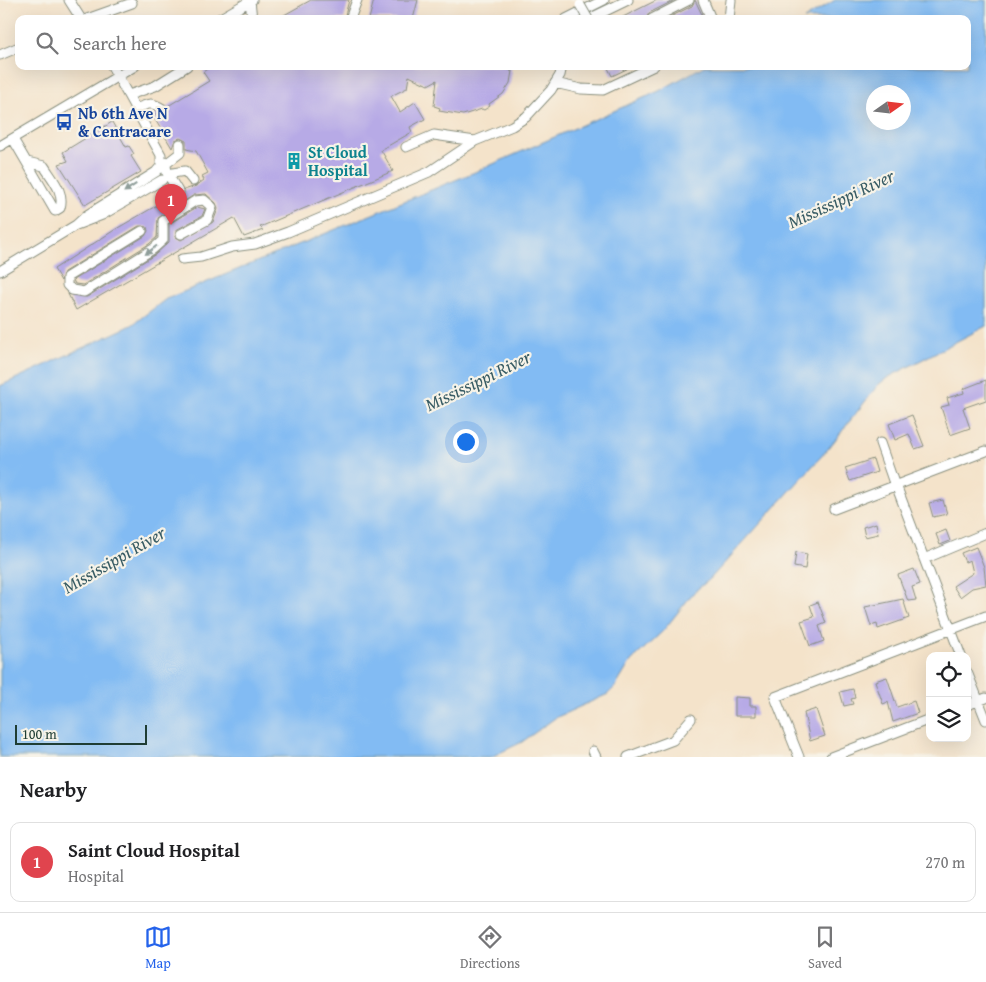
<!DOCTYPE html>
<style>
:root{--surface:#fff;--page:#f6f6f6;--text:#202124;--muted:#757577;--line:#e0e0e0;--accent:#2563eb}
body{margin:0;font-family:"Gentium Book Plus",serif;background:var(--page);color:var(--text)}
.controls{position:absolute;right:15px;bottom:15px;display:grid;overflow:hidden;border-radius:10px;box-shadow:0 5px 20px #0002}
.controls button{width:45px;height:45px;display:grid;place-items:center;padding:0;border:0;border-bottom:1px solid var(--line);background:var(--surface);color:var(--text);font:25px sans-serif}
.compass{position:absolute;left:866px;top:85px;width:45px;height:45px;border-radius:50%;background:var(--surface);box-shadow:0 5px 20px #0002;rotate:76deg}
.scale{position:absolute;left:15px;bottom:12px;width:132px;box-sizing:border-box;padding-left:5px;border:2px solid #1f3d34;border-top:0;font-size:14px;line-height:18px;white-space:nowrap;color:#1f3d34;-webkit-text-stroke:4px #f7f3e8;paint-order:stroke}
.you{position:absolute;left:465px;top:441px;width:18px;height:18px;margin:-12px;border:4px solid #fff;border-radius:50%;background:#1a73e8;box-shadow:0 0 0 8px #1a73e833}
.badge{display:grid;place-items:center;width:32px;height:32px;border-radius:50%;background:var(--accent);color:#fff;font-size:16px;font-weight:700}
.pin{position:absolute;translate:-50% -41px;filter:drop-shadow(0 1px 2px #0008)}
.pin::after{content:'';position:absolute;top:26px;width:18px;height:15px;background:inherit;clip-path:polygon(0 0,100% 0,50% 100%)}
.list{margin:0;padding:0;list-style:none}
h2{display:flex;justify-content:space-between;align-items:center;height:65px;margin:0;padding:0 20px;font-size:21px}
h2 small{font-size:16px;font-weight:400;color:var(--muted)}
.list li{display:grid;grid-template-columns:32px 1fr auto;gap:15px;align-items:center;box-sizing:border-box;height:80px;margin:0 10px 10px;padding:0 10px;border:1px solid var(--line);border-radius:10px}
.list b{display:block;font-size:19px;white-space:nowrap}
.list p{margin:0;font-size:16px;white-space:nowrap;color:var(--muted)}
.list em{font-size:16px;font-style:normal;color:var(--muted)}
.icon{flex:none;width:28px;height:28px;fill:none;stroke:currentColor;stroke-width:2;stroke-linecap:round;stroke-linejoin:round}
.map{position:relative;flex:none;width:986px;height:757px;overflow:hidden}
.search{position:absolute;background:var(--surface);box-shadow:0 5px 20px #0002;left:15px;right:15px;top:15px;height:55px;display:flex;align-items:center;gap:12px;box-sizing:border-box;padding:0 18px;border-radius:10px;color:var(--muted);font-size:19px}
.sheet{height:155px;background:var(--surface)}
nav{display:flex;justify-content:space-around;align-items:center;box-sizing:border-box;height:70px;border-top:1px solid var(--line);background:var(--surface);font-size:14px;color:var(--muted)}
nav a{display:grid;justify-items:center;gap:2px}
nav .on{color:var(--accent)}
.map>svg:first-child{display:block}
</style>
<div class="map">
<svg width="986" height="757" viewBox="0 0 986 757">
<rect width="100%" height="100%" fill="#f7f3e8"/>
<filter id="ink" filterUnits="userSpaceOnUse"><feTurbulence type="fractalNoise" baseFrequency=".02" numOctaves="2"/><feDisplacementMap in="SourceGraphic" scale="10" xChannelSelector="R" yChannelSelector="G"/><feConvolveMatrix kernelMatrix="1 2 1 2 8 2 1 2 1" color-interpolation-filters="sRGB"/></filter>
<filter id="wash" filterUnits="userSpaceOnUse"><feTurbulence type="fractalNoise" baseFrequency=".0096" numOctaves="4" result="noise"/><feDisplacementMap in="SourceGraphic" scale="20" xChannelSelector="R" yChannelSelector="G"/><feGaussianBlur stdDeviation="1.12" result="paint"/><feColorMatrix in="noise" values="0 0 0 0 0 0 0 0 0 0 0 0 0 0 0 0 0 1.4 0 .05"/><feComposite in="paint" operator="in"/></filter>
<g filter="url(#wash)">
<rect width="100%" height="100%" fill="#f4e3ca"/>
<!-- water -->
<path fill="#82bbf3" stroke="#507c94" fill-rule="evenodd" d="M835,0H986V326L887,378L878,385L828,449L710,579L694,592L663,631L631,661L616,686L608,694L555,718L522,742L491,757H0V386L132,325L166,299L475,172L657,92L704,66H967V19H804ZM874,92H904V122H874Z"/>
<g id="blocks">
<!-- building -->
<path fill="#b7aae6" d="M311,0H349L344,19H277Z
M374,0H418L413,19H369Z
M657,0H675L649,13L646,19H619Z
M695,0L704,19H666L692,6Z
M211,66H512L510,71H512L510,83L503,94L489,104L490,106L484,110L482,109L463,115L439,111L440,108L434,106L437,80L428,85L409,76L407,88L391,96L400,112L415,102L425,119L410,127L412,132L381,150L393,171L260,227L263,230L244,237L234,218L76,310L68,294L87,297L156,254L169,242V224L197,207L205,209L202,216L176,230V237L181,240L213,222L218,209L216,203L206,194L194,195L158,218L157,237L149,244L83,285L75,284L73,280L145,236L148,231L147,227L139,226L64,272L61,281L54,269L116,229L173,196L179,199L183,198L184,190L196,186L204,180L202,176L208,173L196,151L186,149V141L180,138L175,140L172,148L153,116L157,113L166,114L168,106L209,81L203,72Z
M607,66H633L612,76Z
M112,122L126,147L129,146L134,154L131,156L141,172L85,205L59,164L68,161L63,152Z
M986,380V400L963,408L970,428L950,435L941,407L949,405L947,398L964,393L963,389Z
M912,415L924,446L915,449L909,434L895,440L889,424Z
M873,459L877,472L850,481L845,468Z
M943,500L947,514L933,517L929,503Z
M876,523L878,534L865,537L863,527Z
M946,530L950,541L940,545L936,534Z
M976,547L984,567L986,585L972,588L960,597L953,586L973,573L970,560L965,562L961,553Z
M796,552L807,554L805,569L794,567Z
M914,569L920,584L912,587L916,600L908,601L898,575Z
M903,599L909,618L878,629L877,624L871,626L865,607Z
M818,602L826,623L819,626L824,641L810,646L801,621L814,617L810,605Z
M887,677L897,707L914,701L918,713L893,722L888,702L883,704L875,681Z
M853,689L855,698L851,699L853,704L844,706L840,692Z
M735,697L750,698V706H756V716H735Z
M816,709L825,736L810,741L804,713Z"/>
</g>
</g>
<g filter="url(#ink)">
<use href="#blocks" fill-opacity="0" stroke="#8a907f" stroke-width="1"/>
<g fill="none" stroke-linecap="round" stroke-linejoin="round">
<!-- minor casing -->
<g stroke="#8a907f" stroke-width="11">
<path id="minor" d="M69,0L81,19
M250,0L252,19
M703,0L711,19
M593,17L628,0
M87,19L132,3
M219,19L252,0
M350,19L357,0
M566,19L604,0
M652,19L689,0
M729,19L731,0
M0,55L19,47
M555,83L581,89L603,90L654,66
M129,95L155,86L187,66
M136,109C148,103 152,102 163,109
M13,139L55,211L60,208C65,192 52,179 44,166L27,162
M0,146L135,66
M406,147L434,135L475,141L512,126L526,117L551,90L560,75L562,66
M166,165L167,173L179,193
M158,170L180,153V144
M173,173L185,171L193,181
M76,225L87,215L156,172L161,166V155L112,66
M142,231L67,277V285L72,290L84,292L153,249L163,240V221L195,201L204,200L212,207L207,220L181,234
M182,259L201,257L232,247L255,244L288,232L429,172L475,141
M0,271L76,225L102,215L162,180
M880,443L895,486
M896,485L961,656
M834,509L986,451
M924,559L986,533
M967,672L986,720
M967,705L986,698
M593,751L596,757
M628,757L673,740L691,719
M799,757L775,697L986,616
M831,757L930,719"/>
</g>
<!-- minor -->
<use href="#minor" stroke="#fff" stroke-width="9"/>
<!-- minor-bridge casing -->
<g stroke="#8a907f" stroke-width="11" stroke-linecap="butt">
<path id="minor-bridge" d="M580,5L588,19"/>
</g>
<!-- minor-bridge -->
<use href="#minor-bridge" stroke="#fff" stroke-width="9"/>
</g>
<!-- one-way arrows -->
<defs><path id="oneway-solid" d="M-6-.8H1V-3.2L6.5 0L1 3.2V.8H-6Z" transform="scale(1.25)"/></defs>
<g fill="#8f9e9a">
<use href="#oneway-solid" transform="translate(130 188) rotate(147)"/>
<use href="#oneway-solid" transform="translate(151 250) rotate(143)"/>
</g>
</g>
<!-- icons -->
<defs>
<g id="bus-bare" transform="scale(1.35)"><path d="M-5-6H5V4H4V6H2V4H-2V6H-4V4H-5ZM-3.5-4V0h7V-4ZM-3.5 1.2v1.5H-2V1.2ZM2 1.2v1.5H3.5V1.2Z" fill="#1a4fb4" stroke="#f7f3e8" stroke-width="2.5" paint-order="stroke"/></g>
<g id="building-bare" transform="scale(1.35)"><path d="M-4-6H4V6H1V3H-1V6H-4ZM-2.5-4.3h1.7v1.8h-1.7ZM.8-4.3h1.7v1.8H.8ZM-2.5-1h1.7V.8h-1.7ZM.8-1h1.7V.8H.8Z" fill="#0f9aa8" stroke="#f7f3e8" stroke-width="2.5" paint-order="stroke"/></g>
</defs>
<g fill-rule="evenodd">
<use href="#bus-bare" x="64" y="122"/>
<use href="#building-bare" x="294" y="161"/>
</g>
<g text-anchor="middle" stroke-width="4.5" stroke-linejoin="round" paint-order="stroke">
<!-- transit labels -->
<g font-size="16" font-weight="bold" fill="#164399" stroke="#f7f3e8" text-anchor="start">
<text x="78" y="119">Nb 6th Ave N<tspan x="78" dy="18">&amp; Centracare</tspan></text>
</g>
<!-- culture labels -->
<g font-size="16" font-weight="bold" fill="#0d838f" stroke="#f7f3e8" text-anchor="start">
<text x="308" y="158">St Cloud<tspan x="308" dy="18">Hospital</tspan></text>
</g>
<!-- water labels -->
<g font-size="18" font-style="italic" fill="#385c64" stroke="#f7f3e8">
<text transform="translate(841 199) rotate(-25)" y="6">Mississippi River</text>
<text transform="translate(478 381) rotate(-26)" y="6">Mississippi River</text>
<text transform="translate(114 560) rotate(-30)" y="6">Mississippi River</text>
</g>
</g>
</svg>
<div class="controls">
<button><svg class="icon" aria-label="locate" viewBox="0 0 24 24"><circle cx="12" cy="12" r="6"/><path d="M12 2v4M12 18v4M2 12h4M18 12h4"/></svg></button>
<button><svg class="icon" aria-label="layers" viewBox="0 0 24 24"><path d="M12 4l9 5-9 5-9-5zM3 14l9 5 9-5"/></svg></button>
</div>
<svg class="compass" viewBox="-18 -18 36 36"><path d="M0-13l5 13h-10z" fill="#e53935"/><path d="M0 13l5-13h-10z" fill="#757577"/></svg>
<div class="scale">100 m</div>
<div class="you"></div>
<div class="pin badge" style="left:171px;top:225px;background:#e0444e">1</div>
<div class="search"><svg class="icon" aria-label="search" viewBox="0 0 24 24"><circle cx="10" cy="10" r="6"/><path d="M15 15l6 6"/></svg>Search here</div>
</div>
<section class="sheet">
<h2>Nearby<small></small></h2>
<ul class="list">
<li><span class="badge" style="background:#e0444e">1</span><div><b>Saint Cloud Hospital</b><p>Hospital</p></div><em>270 m</em></li>
</ul>
</section>
<nav>
<a class="on"><svg class="icon" aria-label="map" viewBox="0 0 24 24"><path d="M3 6l6-2 6 2 6-2v14l-6 2-6-2-6 2zM9 4v14M15 6v14"/></svg>Map</a>
<a><svg class="icon" aria-label="directions" viewBox="0 0 24 24"><path d="M12 3l9 9-9 9-9-9zM9 14v-3h6M13 9l2 2-2 2"/></svg>Directions</a>
<a><svg class="icon" aria-label="saved" viewBox="0 0 24 24"><path d="M7 4h10v16l-5-4-5 4z"/></svg>Saved</a>
</nav>
